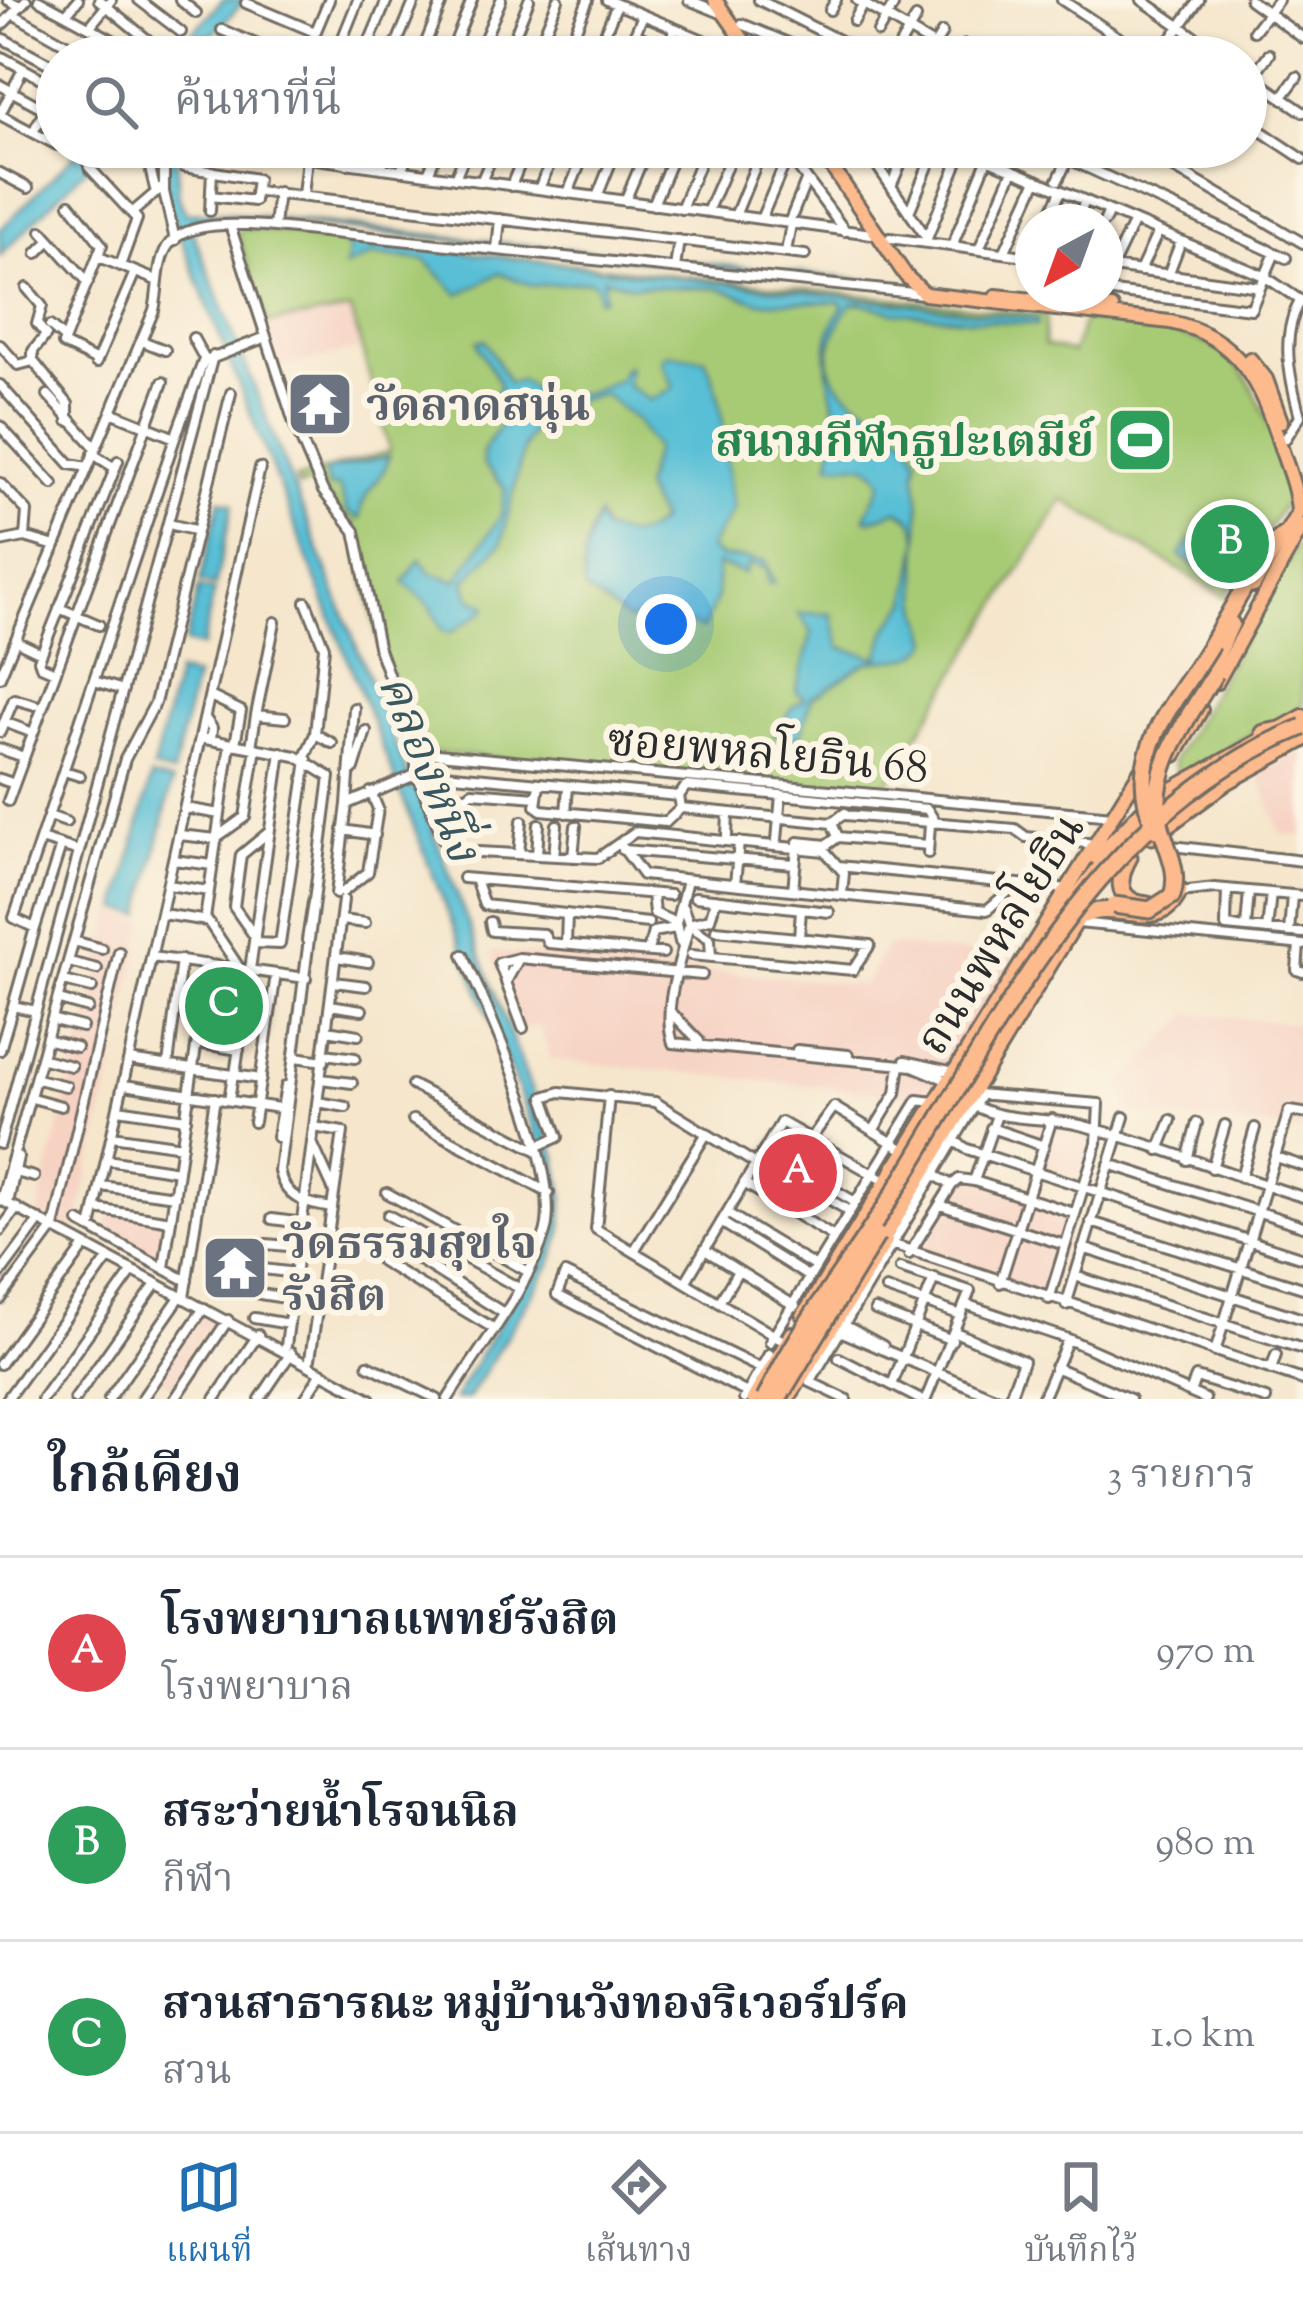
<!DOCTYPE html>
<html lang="th">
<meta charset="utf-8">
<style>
:root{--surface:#fff;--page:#f6f6f7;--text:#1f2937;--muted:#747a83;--line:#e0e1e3;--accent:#1f6fb2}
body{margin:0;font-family:"Sorts Mill Goudy","Noto Serif Thai",serif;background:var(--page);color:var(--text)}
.compass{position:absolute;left:1015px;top:204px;width:108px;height:108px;border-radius:50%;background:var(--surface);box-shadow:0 3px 9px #0004;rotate:221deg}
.you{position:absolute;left:666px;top:624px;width:42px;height:42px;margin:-30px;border:9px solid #fff;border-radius:50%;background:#1a73e8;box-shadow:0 0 0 18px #1a73e833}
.badge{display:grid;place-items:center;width:78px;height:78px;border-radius:50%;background:var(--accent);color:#fff;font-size:39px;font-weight:700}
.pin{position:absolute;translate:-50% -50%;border:6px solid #fff;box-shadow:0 3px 12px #0006}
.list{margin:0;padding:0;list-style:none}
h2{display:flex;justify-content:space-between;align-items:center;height:156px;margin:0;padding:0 48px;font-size:51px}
h2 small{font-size:39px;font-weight:400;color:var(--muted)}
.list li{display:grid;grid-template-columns:78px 1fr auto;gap:36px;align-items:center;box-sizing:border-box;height:192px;padding:0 48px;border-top:3px solid var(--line)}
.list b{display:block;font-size:45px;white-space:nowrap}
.list p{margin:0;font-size:39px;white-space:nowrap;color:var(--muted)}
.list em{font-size:39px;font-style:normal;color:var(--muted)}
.icon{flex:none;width:66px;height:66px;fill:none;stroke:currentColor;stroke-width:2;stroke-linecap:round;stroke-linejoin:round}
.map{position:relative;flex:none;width:1303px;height:1399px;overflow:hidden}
.search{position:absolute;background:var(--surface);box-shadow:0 3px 9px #0004;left:36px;right:36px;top:36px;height:132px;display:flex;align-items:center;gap:30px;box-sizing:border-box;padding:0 42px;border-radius:66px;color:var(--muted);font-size:45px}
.sheet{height:732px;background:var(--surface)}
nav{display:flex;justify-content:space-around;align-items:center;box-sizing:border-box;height:168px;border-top:3px solid var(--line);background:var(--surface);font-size:33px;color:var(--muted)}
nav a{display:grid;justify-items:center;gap:6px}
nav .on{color:var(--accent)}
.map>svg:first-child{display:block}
</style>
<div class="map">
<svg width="1303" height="1399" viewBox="0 0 1303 1399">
<rect width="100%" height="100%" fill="#fcf5e5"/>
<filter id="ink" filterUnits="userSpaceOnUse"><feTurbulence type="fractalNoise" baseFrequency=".00833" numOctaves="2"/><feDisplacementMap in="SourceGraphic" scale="24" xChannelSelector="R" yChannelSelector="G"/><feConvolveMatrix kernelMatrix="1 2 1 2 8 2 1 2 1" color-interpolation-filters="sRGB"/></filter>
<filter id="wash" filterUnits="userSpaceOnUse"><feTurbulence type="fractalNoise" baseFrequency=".004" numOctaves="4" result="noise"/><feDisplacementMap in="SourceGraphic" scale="48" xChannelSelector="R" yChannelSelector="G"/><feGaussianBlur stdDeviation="2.7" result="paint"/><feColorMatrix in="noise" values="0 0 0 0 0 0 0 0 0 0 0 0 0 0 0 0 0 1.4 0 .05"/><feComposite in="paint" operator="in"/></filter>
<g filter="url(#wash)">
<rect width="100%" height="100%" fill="#f5e6cc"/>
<!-- built -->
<path fill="#f6d2c3" d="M349,307L362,349L279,368L265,326Z
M1303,750V835H1282L1257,772Z
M1044,867L1069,869L1040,917L986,913L1015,889L1041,892Z
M113,911L145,921L75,1235L37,1215Z
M886,945L1016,958L931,1098L551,1059L538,1025L522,1029L490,951L864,985Z
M1191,1013L1303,1024V1130L1129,1113L1121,1084Z
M998,1117L1061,1122L1099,1134L1083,1184L1038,1170L1046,1145L994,1128Z
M784,1125L846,1162L812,1220L750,1183Z
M956,1173L1074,1211L1047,1300L906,1254Z
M110,1213L168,1222L163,1263L107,1233Z
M203,1311L225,1325L180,1391L158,1377Z"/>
<!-- green -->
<path fill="#a7cb74" stroke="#697b50" stroke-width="3" d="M243,228L1046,315L1044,345L1072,353L1084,320C1242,338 1243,343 1291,493L1225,597L1063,500L882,793L417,751L378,639L354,523L340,514L317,481L299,487L296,479L390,451L351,310L268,323L237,234Z
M1303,534V711L1239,740L1179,780L1173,761Z
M208,966L250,971L241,1047L198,1040Z"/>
<!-- water -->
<path fill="#58bfd6" stroke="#427580" stroke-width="3" d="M223,0H245L192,57H169Z
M82,147H107L0,256V230Z
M164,147H176L179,197L186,213H222L904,284L903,288L224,216L189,222L412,786L417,788L557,1158L563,1193L562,1232L551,1263L468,1399H454L550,1237L549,1168L167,203Z
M338,238L1037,319V325L894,312L861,303L851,304C782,405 895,395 917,457C919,462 915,469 916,475C924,516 915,555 919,597C920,612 927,628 930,642C912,669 883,653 861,666C844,676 831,689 812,697L800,737L774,736L793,706L805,699L796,691L812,632L799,613L832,614L840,647L878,658L887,629L908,602L919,540L913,520L898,510L869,520L865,517L882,483C870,454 852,467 830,464C830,454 834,446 835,436C841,388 808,356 843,306L839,302H758L718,288L632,286L604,278L603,300L598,299L596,284L588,281L533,286L500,273L459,295L425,260L373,255L345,267L349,250Z
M485,340L509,383L520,380L547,398L586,393L618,380L626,366L630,368L626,384L650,400L674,388L662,361L666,354L705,359C729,406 722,458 734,509L709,548L720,557L765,561L774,583L768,584L766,568L749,564L744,574L717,564V597L703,629L657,611L628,620L585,590C581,561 585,540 598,516L603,530C628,536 642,542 660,520L643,488L655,448L637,421L604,394L543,409L524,446L501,544L465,581L470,598L487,605L485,610L451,633L443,631L431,607L404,582L420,559L431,573L456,581L501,516L505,488L483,464V451L504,419L496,394L500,385L479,347L478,341Z
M389,456C384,482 362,486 360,519L347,512L339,487H329L324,471Z
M220,500L233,504L215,586L200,582Z
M1227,514L1257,532L1233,573L1210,558L1202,570L1180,556L1191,539L1207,548Z
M199,588L214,591L202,647L185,643Z
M177,673L195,677L173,774L153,769Z
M151,777L172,782L142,915L118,909Z"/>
</g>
<g filter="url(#ink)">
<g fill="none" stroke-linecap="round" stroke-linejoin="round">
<!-- minor casing -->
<g stroke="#726c63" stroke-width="14">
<path id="minor" d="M8,0L20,6
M39,0L144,57
M99,0L165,54
M139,0L181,32
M180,0L196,13
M607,0L744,57
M689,0L721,13
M759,0L872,57
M857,0L954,57
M1062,0L1148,57
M1142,0L1224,57
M1250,0L1303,38
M246,3L315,32
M830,10L836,0
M68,12L78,0
M13,14L89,57
M854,21L865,1
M742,24L822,57
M91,25L111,0
M0,27L26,0
M222,30L287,57
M1254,31L1278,0
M878,32L893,6
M636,35L667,48
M0,37L57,68
M900,45L916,18
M716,54L718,57
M0,56L57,87
M305,57L329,0
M335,57L358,0
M363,57L387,0
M391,57L415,0
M420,57L443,0
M449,57L472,0
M477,57L501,0
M506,57L529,0
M534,57L558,0
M564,57L588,0
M595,57L617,4
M625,57L643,15
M663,57L675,29
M927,57L942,33
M958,57L965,45
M1158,57L1199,0
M1246,73L1303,112
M1252,77L1269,54
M0,85L57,116
M1282,97L1297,77
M0,114L23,69
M0,115L57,145
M1246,121L1303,159
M33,132L57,88
M164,147V192L175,240
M227,147L879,235
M783,147L845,231
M864,147L927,238
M958,147L1264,276L1303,302
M1042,147L1286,258
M1138,147L1303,243
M1118,160L1126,147
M347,164L354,147
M89,167L137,219L120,266
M184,167L257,179L254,201L211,196
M374,167L382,147
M381,168L390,147
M401,171L411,147
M0,173L28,188
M428,174L439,147
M455,178L468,147
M1058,180L1068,159
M481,182L496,147
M892,184L908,147
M511,186L527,147
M155,189L150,168L158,162
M539,189L557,147
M256,191L805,255
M568,193L587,147
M303,195L307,158
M597,197L617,147
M625,201L648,147
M70,204L102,245L63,344L97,361
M653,205L677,147
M681,209L706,147
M210,211L212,171
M133,212L160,189
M707,212L735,147
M909,212L936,147
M735,216L763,147
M761,219L788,156
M1047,222L1061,191
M1076,222L1085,201
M1104,222L1109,211
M789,223L806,181
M230,225L294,423L323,491L355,531L378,646L416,752V772L446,846L457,851L598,858L635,832L825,851L844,873L842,894
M274,226L278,192
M42,231L88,282
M890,238L1033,257
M926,241L963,149
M952,246L987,160
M497,249L500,219
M979,249L1013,170
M786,252L791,224
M37,253L50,240
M1004,253L1037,180
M99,257L158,281
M1105,266L1260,287
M1112,267L1134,221
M675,268L679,240
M1140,271L1158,232
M1168,275L1181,241
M27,288L42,306L37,324L46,335L33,351V361L68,404V421
M1105,291L1251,309L1275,253
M50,326L64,338
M193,338L205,360
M142,341L165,350
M0,345L18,365L33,361
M96,363L135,272
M0,385L70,464L88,467
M48,395L96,448
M111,412L175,438
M0,426L53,484
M1286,438L1300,416C1290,379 1279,335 1301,300
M93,454L115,468
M0,483L27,511L25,537
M173,525L194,530
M0,542L25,537L55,546
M59,608L99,625
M16,641L41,653
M55,672L41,666L39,660L118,461
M0,677L154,310C159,291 156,259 170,243C190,221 238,224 265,226L923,294
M94,681L123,690
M210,696L241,711L235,744
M256,715L275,622
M205,718L212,728L211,740
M4,722L28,731
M0,732L14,699L35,705
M315,734L332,743
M200,738L296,756L330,777L279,1171C285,1199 306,1204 332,1208
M251,747L256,715L285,718
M0,749L21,756
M416,752L1113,816
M304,759L315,734L324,647L306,602
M354,769L366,731
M64,771L80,776
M0,779L9,782
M539,784L536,806L541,810L666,822
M434,793L464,796
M8,801L163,382
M428,802L457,804L472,792L537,797
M347,804L354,708
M185,808L220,814
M681,808L679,796L686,786L927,809L934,820
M566,813L568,786
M845,815L1015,829L1026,837L1096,844
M49,816L66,822
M666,822L681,808L832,823L845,813
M343,830L375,835
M179,835L217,839
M727,835L728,813
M217,837L245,817L256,748
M838,837L928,845
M41,839L79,851
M777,840L781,795
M798,842L827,845L838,837L832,823
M620,844L643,875L987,910L1017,884
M1172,846L1303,861
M623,850L795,864
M928,853L930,824
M519,854L522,821
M537,855L539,824
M554,856L557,825
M573,857L576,826
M174,860L212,865
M839,866L1069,889
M463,878L670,895
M475,879L484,905L648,923
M735,884L739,842
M168,885L209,891
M1227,889L1226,926L1303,933
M793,890L797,847
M343,892L368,872L378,809L371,792
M1180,892L1215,888L1303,896
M336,894L347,804L422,772L679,796
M652,894L654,913L676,923
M695,897L829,912
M683,908L689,924C682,959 661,1007 673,1043L913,1066L949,1081
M162,914L208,921L240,969
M205,919L230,744
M341,920L365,923
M490,922L492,931L544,934L548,943L663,953
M1078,923L1303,945
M689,924L710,919L716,899
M1246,927L1249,891
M35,928L61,846
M696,930L710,939L711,957
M1267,930L1271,893
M1289,932L1292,895
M255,937L234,907L241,855L269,832
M799,938L801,909
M307,940L313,902
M74,941L102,949
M680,942L676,923L687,880
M254,943L280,944L307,760
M566,944L567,914
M1299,945L1297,970L1303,972
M648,951L653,932L676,928
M691,955L853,970L870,945L716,930
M152,957L306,978
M337,957L368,962
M69,962L97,969
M64,981L92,988
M506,981L499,963L519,958
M334,982L366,986
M59,1000L88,1008
M330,1005L362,1010
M36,1011L13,1006L35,928L14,918L175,438L203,362L266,337
M673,1014L699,1041
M54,1020L82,1027
M523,1028L506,982L519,958L702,975
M327,1030L358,1035
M49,1040L76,1047
M197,1043L239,1050
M0,1050L13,1006
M797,1050L848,1055
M325,1054L355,1058
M295,1057L324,1061
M43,1059L71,1066
M129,1060L261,1079
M905,1061L954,1072
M168,1065L181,960
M235,1075L281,752
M37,1079L66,1086
M321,1079L352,1083
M124,1085L286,1109
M412,1085L538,1151
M977,1094L1099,1104L1097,1143L1049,1299
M609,1096L596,1229L785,1342
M32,1098L61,1106
M229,1100L233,1075
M318,1102L346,1107
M971,1104C1003,1123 1044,1116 1080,1125C1156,1144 1228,1174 1303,1197
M118,1109L186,1119
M413,1120L549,1193
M254,1122L276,974
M991,1128L1044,1146
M873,1131L896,1093L900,1065
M112,1136L182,1146
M277,1137L286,1086
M812,1137L834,1107L906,1151
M948,1137L967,1149L1303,1258
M0,1144L213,356
M313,1145L334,1191
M538,1146L558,1137L544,1097L560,1092L655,1102L756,1164
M765,1149L855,1202
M1159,1150L1171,1120
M1276,1157L1303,1166
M759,1158L849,1211
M107,1160L178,1171
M1187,1160L1197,1123
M1109,1164L1303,1226
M1212,1168L1225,1125
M12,1171L34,1177
M931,1173L952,1185L959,1179L974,1181L1074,1213
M1241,1177L1255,1128
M974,1181L997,1115
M744,1183L834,1237
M101,1186L175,1196
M387,1193L527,1271
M1,1200L125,759L155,703L231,393
M1,1200L371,1399
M8,1203L18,1157
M940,1205L1065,1245
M96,1209L171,1221
M727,1213L816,1267
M388,1215L517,1287
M272,1219L303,1223
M79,1222L187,1281
M721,1222L809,1277
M1091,1222L1303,1288
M91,1228L260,468
M0,1231L17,1208
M379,1235L502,1312
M885,1242L1303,1380
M266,1244L299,1247
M1083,1248L1303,1319
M705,1250L795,1306
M634,1251L707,1133
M909,1254L952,1185
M381,1261L493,1328
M164,1268L208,964
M900,1268L970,1291L926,1399
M263,1269L296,1273
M0,1274L40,1220
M1075,1276L1303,1349
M686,1281L781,1122L887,1182
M1000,1283L1052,1119
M886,1289L961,1315
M260,1294L292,1299
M184,1298L215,1098
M0,1300L54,1227L119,952
M720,1301L738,1271
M965,1304L1068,1339L1205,1399
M1066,1305L1124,1117
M875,1310L952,1340
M254,1318L289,1324
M844,1325L883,1346
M840,1331L999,1399
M955,1332L1023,1361L1009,1399
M770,1342L918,1100L934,1102
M286,1346L343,900
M1215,1352L1289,1111L1303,1113
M839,1358L919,1399
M310,1359L343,1132L314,1127
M0,1364L85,1246
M368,1365L437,1399
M1055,1367L1130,1399
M1271,1370L1276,1355
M892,1385L934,1278
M1190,1392L1196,1377L1266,1399
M753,1396L557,1295L565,1274L768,1372
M7,1399L108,1259
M42,1399L132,1272
M75,1399L156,1284
M109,1399L180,1297
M142,1399L204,1308
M175,1399L228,1320
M215,1399L258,1335
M260,1399L291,1353
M305,1399L322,1372
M448,1399C480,1347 527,1291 545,1233C563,1174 490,1013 463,955
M744,1399L769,1354
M846,1399L810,1382L981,1095
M1042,1399L1068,1339"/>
</g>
<!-- major casing -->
<g stroke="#726c63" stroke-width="18">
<path id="major" d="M715,0L755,57
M818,147L906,276L925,294L1170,322C1240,336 1261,385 1281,448C1288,469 1297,490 1298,512
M996,296L1112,308
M1250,359L1266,379L1281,421
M1254,586L1303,504
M1217,682L1303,525
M1175,755L1201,710
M1096,858L1151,801L1303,716
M803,1316L1209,660
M753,1399L792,1333
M788,1399L886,1241"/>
</g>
<!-- highway casing -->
<g stroke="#726c63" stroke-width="21">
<path id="highway" d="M1211,644L1266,550L1284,535
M1210,670L1231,624
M1264,733L1295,727
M1152,836L1227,781L1303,739
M1129,857C1116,880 1117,903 1148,905
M1084,915C1119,899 1160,935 1179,891
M1062,916L1101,867L1150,819
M884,1202L896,1167
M876,1248L1079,915"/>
</g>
<!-- minor -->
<use href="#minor" stroke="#fff" stroke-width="8"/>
<!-- major -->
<use href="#major" stroke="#fcba8d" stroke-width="12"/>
<!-- highway -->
<use href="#highway" stroke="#fcba8d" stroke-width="15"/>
<!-- highway-bridge casing -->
<g stroke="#726c63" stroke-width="21" stroke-linecap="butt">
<path id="highway-bridge" d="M1156,830C1120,755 1173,708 1211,644
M1114,905L1150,910L1172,896C1181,869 1165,848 1160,822C1148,767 1189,718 1215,673
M765,1399C799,1326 843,1273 886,1206C1001,1025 1092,814 1303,727
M778,1399L877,1235"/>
</g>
<!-- highway-bridge -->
<use href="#highway-bridge" stroke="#fcba8d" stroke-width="15"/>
</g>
</g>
<!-- icons -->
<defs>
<g id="temple-square" transform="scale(3.45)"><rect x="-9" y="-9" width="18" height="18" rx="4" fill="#6b7280" stroke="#fcf5e5"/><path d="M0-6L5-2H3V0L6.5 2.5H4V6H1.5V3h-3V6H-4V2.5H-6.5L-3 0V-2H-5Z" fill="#fff"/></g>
<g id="stadium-square" transform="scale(3.45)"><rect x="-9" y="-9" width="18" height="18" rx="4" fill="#2e9e5b" stroke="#fcf5e5"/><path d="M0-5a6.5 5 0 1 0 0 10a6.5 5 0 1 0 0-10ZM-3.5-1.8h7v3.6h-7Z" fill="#fff"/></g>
</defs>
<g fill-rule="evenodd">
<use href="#temple-square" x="320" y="404"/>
<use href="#stadium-square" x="1140" y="440"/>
<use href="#temple-square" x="235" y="1268"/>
</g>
<g text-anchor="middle" stroke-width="12" stroke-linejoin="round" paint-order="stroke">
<!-- worship labels -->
<g font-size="45" font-weight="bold" fill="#5b616d" stroke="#fcf5e5" text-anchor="start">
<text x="366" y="420">วัดลาดสนุ่น</text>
<text x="282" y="1258">วัดธรรมสุขใจ<tspan x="282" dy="52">รังสิต</tspan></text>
</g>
<!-- leisure labels -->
<g font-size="45" font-weight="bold" fill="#27864d" stroke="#fcf5e5" text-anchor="end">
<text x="1094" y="456">สนามกีฬาธูปะเตมีย์</text>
</g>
<!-- street labels -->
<g font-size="45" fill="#2b2b2b" stroke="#fcf5e5">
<text transform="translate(768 752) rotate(5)" y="16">ซอยพหลโยธิน 68</text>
<text transform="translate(999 933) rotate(-58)" y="16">ถนนพหลโยธิน</text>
</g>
<!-- water labels -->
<g font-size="48" font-style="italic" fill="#38575e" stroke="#fcf5e5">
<text transform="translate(431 767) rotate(68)" y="17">คลองหนึ่ง</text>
</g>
</g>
</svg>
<svg class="compass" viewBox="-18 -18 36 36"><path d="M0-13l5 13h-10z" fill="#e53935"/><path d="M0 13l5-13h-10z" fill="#747a83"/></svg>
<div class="you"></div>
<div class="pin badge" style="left:798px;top:1173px;background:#e0444e">A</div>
<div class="pin badge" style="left:1230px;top:544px;background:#2e9e5b">B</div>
<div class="pin badge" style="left:224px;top:1006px;background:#2e9e5b">C</div>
<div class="search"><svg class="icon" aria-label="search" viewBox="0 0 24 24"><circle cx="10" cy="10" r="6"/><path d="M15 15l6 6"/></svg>ค้นหาที่นี่</div>
</div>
<section class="sheet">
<h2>ใกล้เคียง<small>3 รายการ</small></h2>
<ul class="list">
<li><span class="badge" style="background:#e0444e">A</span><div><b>โรงพยาบาลแพทย์รังสิต</b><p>โรงพยาบาล</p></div><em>970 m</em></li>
<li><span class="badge" style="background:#2e9e5b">B</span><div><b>สระว่ายน้ำโรจนนิล</b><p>กีฬา</p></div><em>980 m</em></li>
<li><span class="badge" style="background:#2e9e5b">C</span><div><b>สวนสาธารณะ หมู่บ้านวังทองริเวอร์ปร์ค</b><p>สวน</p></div><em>1.0 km</em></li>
</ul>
</section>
<nav>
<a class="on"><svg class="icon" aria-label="map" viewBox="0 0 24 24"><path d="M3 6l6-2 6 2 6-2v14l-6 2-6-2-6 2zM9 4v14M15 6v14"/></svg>แผนที่</a>
<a><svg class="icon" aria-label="directions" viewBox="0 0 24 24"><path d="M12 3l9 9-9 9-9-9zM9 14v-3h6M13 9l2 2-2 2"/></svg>เส้นทาง</a>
<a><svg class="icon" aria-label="saved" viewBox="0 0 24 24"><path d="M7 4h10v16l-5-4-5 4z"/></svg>บันทึกไว้</a>
</nav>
